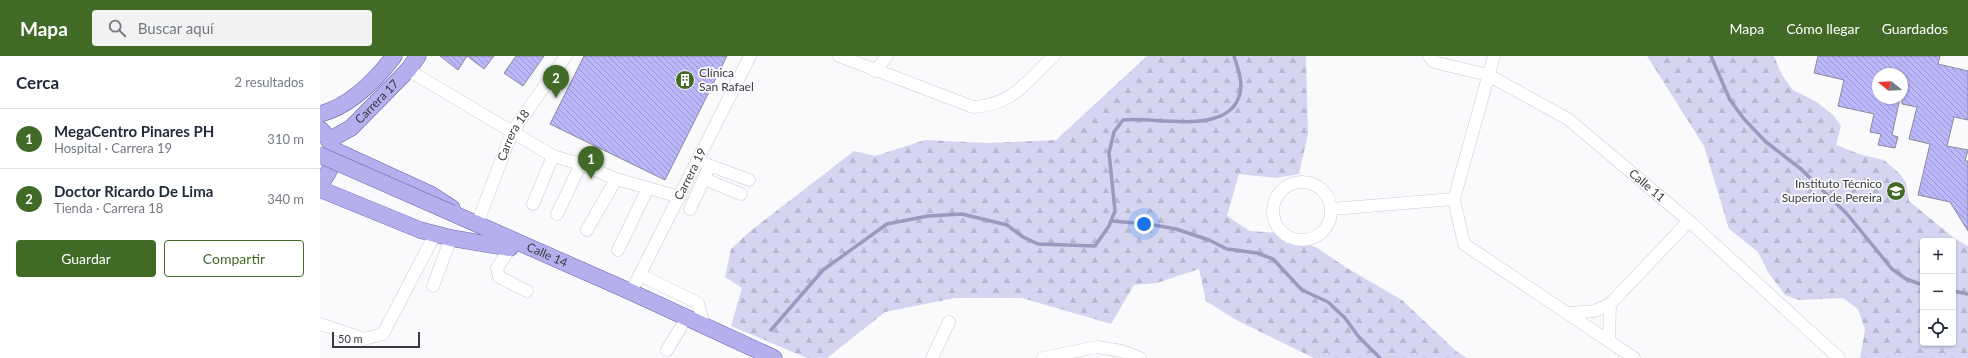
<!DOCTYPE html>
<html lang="es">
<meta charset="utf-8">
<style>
:root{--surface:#fff;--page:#f2f2f3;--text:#1f2937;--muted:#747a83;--line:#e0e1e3;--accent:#406a26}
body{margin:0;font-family:Lato,sans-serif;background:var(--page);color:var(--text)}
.controls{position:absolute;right:12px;bottom:12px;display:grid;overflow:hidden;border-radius:4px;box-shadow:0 1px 3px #0004}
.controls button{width:36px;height:36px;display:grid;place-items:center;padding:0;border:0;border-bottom:1px solid var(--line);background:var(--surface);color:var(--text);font:20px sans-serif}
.compass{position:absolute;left:1552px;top:12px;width:36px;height:36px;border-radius:50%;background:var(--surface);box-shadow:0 1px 3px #0004;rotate:288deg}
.scale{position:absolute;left:12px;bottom:10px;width:88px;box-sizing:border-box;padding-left:4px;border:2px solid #39393f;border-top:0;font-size:11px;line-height:14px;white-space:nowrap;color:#39393f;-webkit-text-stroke:3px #fafafd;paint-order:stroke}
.you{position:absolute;left:824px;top:168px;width:14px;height:14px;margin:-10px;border:3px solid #fff;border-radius:50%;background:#1a73e8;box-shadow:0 0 0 6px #1a73e833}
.badge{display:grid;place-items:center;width:26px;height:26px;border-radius:50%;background:var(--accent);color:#fff;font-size:13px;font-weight:700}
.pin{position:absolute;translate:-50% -33px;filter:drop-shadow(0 1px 2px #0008)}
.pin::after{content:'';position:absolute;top:21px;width:14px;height:12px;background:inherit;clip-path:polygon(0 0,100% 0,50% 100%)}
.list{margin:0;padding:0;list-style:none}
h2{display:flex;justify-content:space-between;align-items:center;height:52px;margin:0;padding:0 16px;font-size:17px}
h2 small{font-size:13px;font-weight:400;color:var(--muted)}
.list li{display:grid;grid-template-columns:26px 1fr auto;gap:12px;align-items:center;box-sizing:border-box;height:60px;padding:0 16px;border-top:1px solid var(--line)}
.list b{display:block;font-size:15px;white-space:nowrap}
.list p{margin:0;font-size:13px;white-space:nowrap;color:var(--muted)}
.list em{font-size:13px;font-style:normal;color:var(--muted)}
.actions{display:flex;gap:8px;padding:12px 16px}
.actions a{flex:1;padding:9px 0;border:1px solid var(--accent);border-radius:4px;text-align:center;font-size:14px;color:var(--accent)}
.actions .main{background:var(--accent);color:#fff}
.icon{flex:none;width:22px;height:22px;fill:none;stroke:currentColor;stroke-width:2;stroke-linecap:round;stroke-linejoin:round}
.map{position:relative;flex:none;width:1648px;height:302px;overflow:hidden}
header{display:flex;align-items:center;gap:24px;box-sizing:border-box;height:56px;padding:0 20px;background:var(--accent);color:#fff}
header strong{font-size:19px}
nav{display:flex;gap:22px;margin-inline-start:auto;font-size:14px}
.search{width:280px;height:36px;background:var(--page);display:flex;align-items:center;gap:10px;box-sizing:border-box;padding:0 14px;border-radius:4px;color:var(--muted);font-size:15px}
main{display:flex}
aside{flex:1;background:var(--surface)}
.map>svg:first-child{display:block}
</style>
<header>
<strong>Mapa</strong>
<div class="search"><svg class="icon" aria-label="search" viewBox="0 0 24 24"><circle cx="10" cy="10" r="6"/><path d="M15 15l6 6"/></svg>Buscar aquí</div>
<nav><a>Mapa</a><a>Cómo llegar</a><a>Guardados</a></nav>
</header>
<main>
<aside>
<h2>Cerca<small>2 resultados</small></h2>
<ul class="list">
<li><span class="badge">1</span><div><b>MegaCentro Pinares PH</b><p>Hospital · Carrera 19</p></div><em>310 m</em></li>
<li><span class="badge">2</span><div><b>Doctor Ricardo De Lima</b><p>Tienda · Carrera 18</p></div><em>340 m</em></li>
</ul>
<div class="actions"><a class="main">Guardar</a><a>Compartir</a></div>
</aside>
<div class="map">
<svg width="1648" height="302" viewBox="0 0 1648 302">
<defs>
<pattern id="forest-firs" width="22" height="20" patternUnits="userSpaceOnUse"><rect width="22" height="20" fill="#d5d5f2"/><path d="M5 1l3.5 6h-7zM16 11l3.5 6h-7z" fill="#b8b8d1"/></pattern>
<pattern id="building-back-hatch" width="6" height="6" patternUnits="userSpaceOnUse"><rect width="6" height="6" fill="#bab8fb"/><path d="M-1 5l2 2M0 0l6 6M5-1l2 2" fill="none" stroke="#9897cd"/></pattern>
</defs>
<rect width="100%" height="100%" fill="#fafafd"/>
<!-- forest -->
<path fill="url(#forest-firs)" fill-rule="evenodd" d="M827,0H986L988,78L979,118L956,122L919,118L907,160L930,175L962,177L997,192L1027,212L1082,244L1136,295L1147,302H994L918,265L886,245L879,213L837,227L814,229L791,268L702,242H635L565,256L507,302H487L411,270L422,232L405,221L411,193L429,176L534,95L555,100L605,84L666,87L736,84Z
M1327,0H1454L1462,19L1473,34L1497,46L1514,60L1521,70L1516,89L1542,99L1564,104L1580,118L1586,127L1589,145L1634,182L1648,190V302H1540L1545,274L1538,253L1523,242L1479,244L1465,239L1450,219L1438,196L1409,173L1384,90ZM1603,185H1633V287H1603Z"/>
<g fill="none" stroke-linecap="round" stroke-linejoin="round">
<!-- stream -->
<path stroke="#9a99be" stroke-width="3.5" d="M1391,0L1410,44L1424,63L1446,86L1481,113L1527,158L1572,213L1586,223L1603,229
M791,165L828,168L856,173L889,184L907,193L937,197L953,203L982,234L1008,246L1025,262L1038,280L1060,302
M1633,235L1648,238
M451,274L503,214L567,168L608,160L642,158L687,169L703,181L718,188L775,190L789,170L795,155L789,97L794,76L803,64C837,60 918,83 921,30C921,20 917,9 914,0"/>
</g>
<!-- building -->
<path fill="url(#building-back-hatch)" stroke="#8a8a97" d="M120,0H174L164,13L147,0L138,14Z
M196,0H224L203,30L184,17Z
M264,0H407L345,124L230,68Z
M1498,0H1620L1618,8L1648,15V64L1634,61L1627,90L1648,94L1645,105H1648V175L1630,146L1598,139L1610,88L1589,83L1597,51L1582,48V18H1558V42H1580L1572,79L1578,81L1575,92L1558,89L1561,78L1550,76L1554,58L1518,50L1524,24L1494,17Z"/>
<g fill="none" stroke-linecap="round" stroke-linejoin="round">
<!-- minor casing -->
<g stroke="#c9c9d7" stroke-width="13">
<g id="minor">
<path d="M519,0L653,51C694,49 706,25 734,0"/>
<path id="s1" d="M1109,0L1114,6L1168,19L1248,63L1369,165L1519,302"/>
<path d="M1174,0L1134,143L1144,188L1314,302"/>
<path d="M88,14L233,100L261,108L296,123L360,141"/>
<path d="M555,15L567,0"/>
<path d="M378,105L429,124"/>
<path d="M389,111L384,123L421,138"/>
<circle cx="982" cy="155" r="29"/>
<path d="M213,148L233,100"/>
<path d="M370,153L384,123"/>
<path d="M1012,153L1134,143"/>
<path d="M237,158L261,108"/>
<path id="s2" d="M157,168L192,76L246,0"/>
<path d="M267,174L296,123"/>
<path d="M190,192L177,212L179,221L207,235"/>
<path d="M298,194L328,132"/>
<path d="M320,219L378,247L384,270"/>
<path d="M113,230L131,182"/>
<path id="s3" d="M311,236L430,0"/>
<path d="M1249,257L1275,255L1290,248L1369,165"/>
<path d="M0,268L44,283L63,278L115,178"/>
<path d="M1289,284L1290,248"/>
<path d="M347,294L361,271"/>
<path d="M612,302L629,266"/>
<path d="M723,302L777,291L802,295L820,302"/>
</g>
</g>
<!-- major casing -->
<g stroke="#6963aa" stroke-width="17">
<g id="major">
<path d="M0,58C31,50 55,25 74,0"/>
<path d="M0,73C16,87 16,112 0,127"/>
<path id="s4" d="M9,84L31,72L88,14L98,0"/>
<path d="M12,93L110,138L132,152"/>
<path d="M0,133L100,174L131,182L190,192"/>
<path id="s5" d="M132,157L311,236L454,302"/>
</g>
</g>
<!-- minor -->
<use href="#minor" stroke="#fff" stroke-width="12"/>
<!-- major -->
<use href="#major" stroke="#b5afee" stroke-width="16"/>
<!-- major-bridge casing -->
<g stroke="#6963aa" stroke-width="17" stroke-linecap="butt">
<path id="major-bridge" d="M0,99L132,157"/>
</g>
<!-- major-bridge -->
<use href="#major-bridge" stroke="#b5afee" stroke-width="16"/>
</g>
<!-- icons -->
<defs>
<g id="building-disc" transform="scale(1)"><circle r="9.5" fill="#406a26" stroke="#fafafd"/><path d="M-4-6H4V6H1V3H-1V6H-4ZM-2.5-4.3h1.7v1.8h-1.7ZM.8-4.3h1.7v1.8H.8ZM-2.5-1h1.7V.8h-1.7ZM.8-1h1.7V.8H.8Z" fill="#fff"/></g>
<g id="school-disc" transform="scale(1)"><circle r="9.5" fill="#406a26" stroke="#fafafd"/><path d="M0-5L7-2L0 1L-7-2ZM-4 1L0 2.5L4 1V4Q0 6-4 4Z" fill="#fff"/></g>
</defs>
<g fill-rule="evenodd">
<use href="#building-disc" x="365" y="24"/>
<use href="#school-disc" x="1576" y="135"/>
</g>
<g text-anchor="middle" stroke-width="3.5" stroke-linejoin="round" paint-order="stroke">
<!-- poi labels -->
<g font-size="12" fill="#39393f" stroke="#fafafd" text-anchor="start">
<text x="379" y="21">Clínica<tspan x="379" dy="14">San Rafael</tspan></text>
<text x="1562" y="132" text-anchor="end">Instituto Técnico<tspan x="1562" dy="14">Superior de Pereira</tspan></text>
</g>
<!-- street labels -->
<g font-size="12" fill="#39393f" stroke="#fafafd">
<text dy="4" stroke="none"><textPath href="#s4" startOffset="62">Carrera 17</textPath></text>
<text dy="4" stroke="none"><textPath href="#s2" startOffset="96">Carrera 18</textPath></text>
<text dy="4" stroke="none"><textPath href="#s3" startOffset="132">Carrera 19</textPath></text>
<text dy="4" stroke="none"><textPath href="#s1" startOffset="258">Calle 11</textPath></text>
<text dy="4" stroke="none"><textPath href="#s5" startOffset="104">Calle 14</textPath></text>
</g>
</g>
</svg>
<div class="controls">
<button>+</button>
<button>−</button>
<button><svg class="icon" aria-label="locate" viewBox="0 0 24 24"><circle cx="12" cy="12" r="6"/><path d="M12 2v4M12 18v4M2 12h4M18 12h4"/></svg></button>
</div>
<svg class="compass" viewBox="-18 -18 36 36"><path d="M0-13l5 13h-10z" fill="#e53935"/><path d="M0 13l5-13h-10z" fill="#747a83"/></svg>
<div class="scale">50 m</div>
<div class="you"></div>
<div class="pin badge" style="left:271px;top:123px">1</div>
<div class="pin badge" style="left:236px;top:42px">2</div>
</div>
</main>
